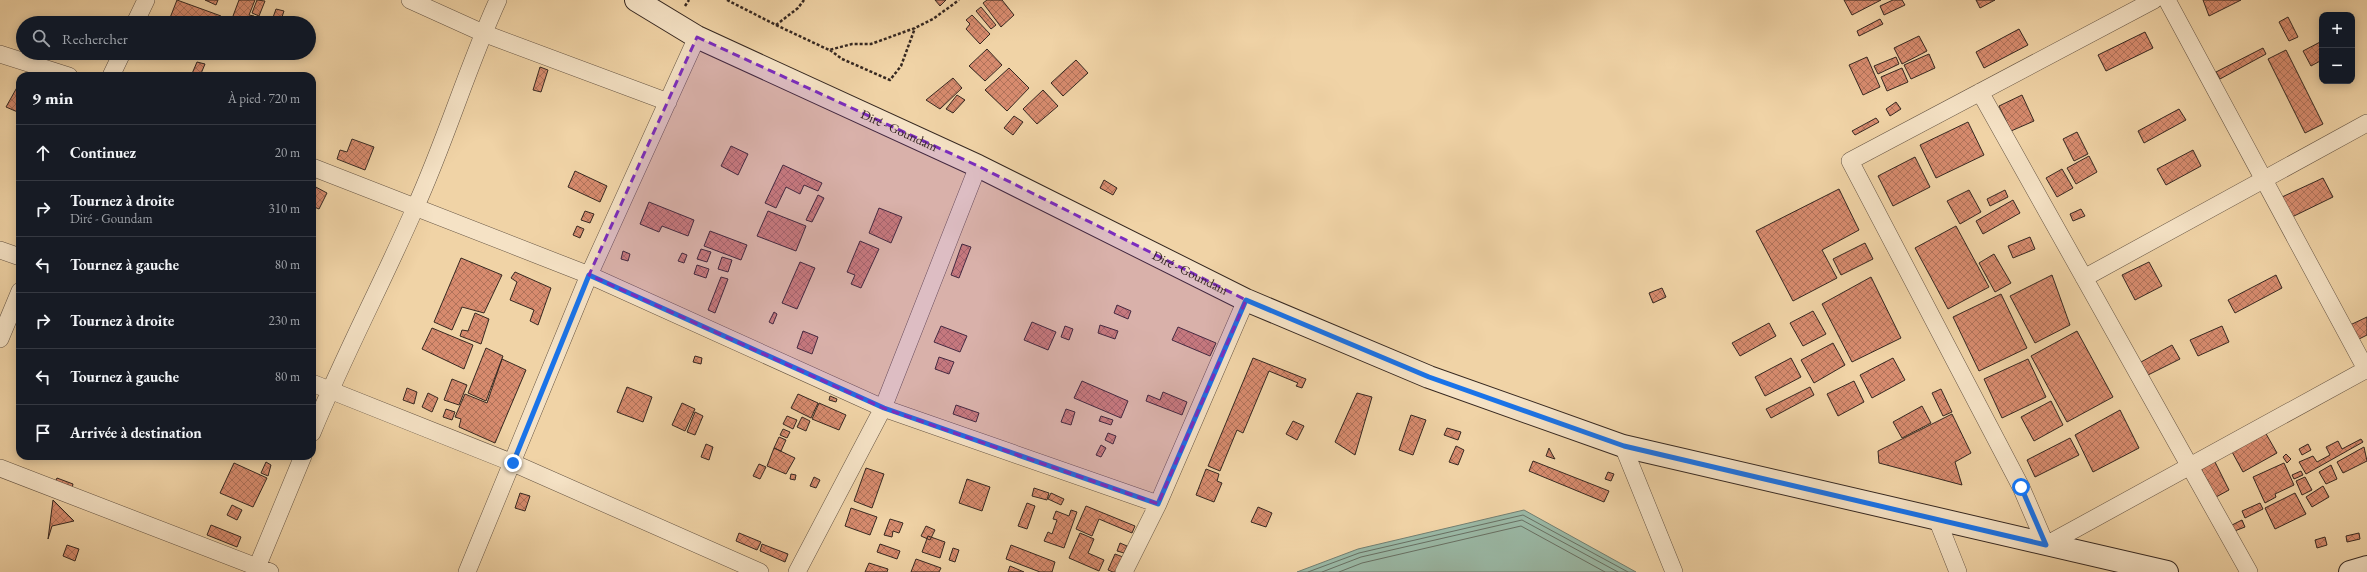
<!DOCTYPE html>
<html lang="fr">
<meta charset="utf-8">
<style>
:root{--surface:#171b24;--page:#20242c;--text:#f1f3f6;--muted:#9ea1a6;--line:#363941}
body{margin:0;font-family:"EB Garamond",serif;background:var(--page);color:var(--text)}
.controls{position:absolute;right:12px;top:12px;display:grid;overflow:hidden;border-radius:8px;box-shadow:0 2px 10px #0003}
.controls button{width:36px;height:36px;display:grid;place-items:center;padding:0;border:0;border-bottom:1px solid var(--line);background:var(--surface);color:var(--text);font:20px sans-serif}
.stop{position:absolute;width:12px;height:12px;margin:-9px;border:3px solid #1a73e8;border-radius:50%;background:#fff}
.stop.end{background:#1a73e8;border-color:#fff;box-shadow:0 1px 4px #0008}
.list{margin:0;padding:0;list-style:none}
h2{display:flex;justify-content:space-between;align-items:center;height:52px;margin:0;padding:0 16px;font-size:17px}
h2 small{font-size:13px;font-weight:400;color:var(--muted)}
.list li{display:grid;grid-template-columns:26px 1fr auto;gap:12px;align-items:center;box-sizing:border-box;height:56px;padding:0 16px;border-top:1px solid var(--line)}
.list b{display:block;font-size:15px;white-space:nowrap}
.list p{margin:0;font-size:13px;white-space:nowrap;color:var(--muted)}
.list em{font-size:13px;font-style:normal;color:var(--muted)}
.icon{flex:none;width:22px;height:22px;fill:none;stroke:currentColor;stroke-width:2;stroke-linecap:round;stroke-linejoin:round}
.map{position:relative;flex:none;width:2367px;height:572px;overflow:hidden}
.search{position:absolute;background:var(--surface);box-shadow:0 2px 10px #0003;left:16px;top:16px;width:300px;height:44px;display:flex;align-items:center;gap:10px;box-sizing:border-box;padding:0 14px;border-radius:22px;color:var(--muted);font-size:15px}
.panel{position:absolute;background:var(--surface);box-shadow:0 2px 10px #0003;left:16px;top:72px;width:300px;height:388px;border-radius:12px}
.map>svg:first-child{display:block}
</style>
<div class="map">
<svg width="2367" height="572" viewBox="0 0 2367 572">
<defs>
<pattern id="building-cross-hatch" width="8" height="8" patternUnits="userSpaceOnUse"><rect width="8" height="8" fill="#d78b6e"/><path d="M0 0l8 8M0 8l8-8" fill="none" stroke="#af725a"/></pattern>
</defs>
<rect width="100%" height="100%" fill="#f0d3a6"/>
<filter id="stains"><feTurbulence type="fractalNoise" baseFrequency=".005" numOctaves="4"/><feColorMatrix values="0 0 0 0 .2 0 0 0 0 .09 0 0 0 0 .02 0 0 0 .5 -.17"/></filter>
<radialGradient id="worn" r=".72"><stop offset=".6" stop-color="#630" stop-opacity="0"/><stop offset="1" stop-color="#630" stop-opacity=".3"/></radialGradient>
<!-- water -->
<path fill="#9ab8a5" stroke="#727e70" d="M1524,510L1636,572H1297L1358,549Z"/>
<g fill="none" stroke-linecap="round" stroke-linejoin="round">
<!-- shore -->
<path stroke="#687063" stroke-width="1" d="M1308,572L1359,553L1523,515L1628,572
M1322,572L1361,557L1522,520L1618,572
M1339,572L1362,563L1521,526L1605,572"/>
</g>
<!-- building -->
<path fill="url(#building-cross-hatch)" stroke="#362821" d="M177,0L221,16L218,23H168Z
M205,0H218L216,5Z
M239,0H255L249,15L254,16L251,23L233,16Z
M257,0L265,1L259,16L252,13Z
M935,0H946L940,6Z
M987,0H1002L1014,15L1001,27L983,3Z
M1844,0H1881L1852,15Z
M1893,0H1902L1905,5L1884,15L1880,6Z
M1976,0H1995L1980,8Z
M2203,0H2241L2209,16Z
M981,7L996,25L991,29L976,11Z
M276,9L284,11L280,23H271Z
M972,15L990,34L980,44L966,29L970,24L966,20Z
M2288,17L2298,37L2289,41L2279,22Z
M1880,19L1883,24L1859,36L1857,31Z
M2019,29L2028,45L1984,68L1976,52Z
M2145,32L2153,48L2106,71L2098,55Z
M1919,36L1927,51L1902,64L1894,48Z
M2322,41V60L2311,66L2303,51Z
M2263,48L2266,54L2220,79L2216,72Z
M987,49L1002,65L985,81L969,66Z
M2286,50L2323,124L2305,133L2268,59Z
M1929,54L1935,68L1911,79L1904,65Z
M1867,57L1880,87L1863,95L1849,65Z
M1896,57L1899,64L1878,74L1874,66Z
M1076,60L1088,73L1063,96L1051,83Z
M197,62L205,64L200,76H191Z
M540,67L548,70L541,92L533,90Z
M1009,68L1029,88L1007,111L985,90Z
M1902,68L1908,82L1887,91L1881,77Z
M953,78L962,88L940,109L926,100Z
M20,82V113L6,107Z
M1043,90L1058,106L1037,124L1023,109Z
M957,95L965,100L953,113L946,109Z
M2022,95L2034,121L2011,131L1999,106Z
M1896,102L1901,109L1890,116L1886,109Z
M2179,109L2186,120L2144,143L2138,131Z
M1014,116L1023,122L1013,135L1004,128Z
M1876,118L1879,122L1855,135L1852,131Z
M1968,122L1984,155L1936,178L1920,145Z
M2077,132L2088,154L2074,161L2063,139Z
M352,139L374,147L365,170L337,159L340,150L347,152Z
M731,146L748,154L738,175L721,166Z
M2193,150L2201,166L2166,185L2157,169Z
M2089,156L2097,172L2076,184L2067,168Z
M1915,157L1930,187L1893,206L1878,176Z
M783,165L822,183L818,191L804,185L800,194L786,187L776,208L765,203Z
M2062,169L2073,188L2057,197L2046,178Z
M575,171L607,186L600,202L568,187Z
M2323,178L2333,197L2292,217L2282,197Z
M1104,180L1117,188L1113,195L1100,188Z
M312,185L327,193L319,209L312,206Z
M1839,189L1859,230L1822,250L1837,278L1793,301L1756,231Z
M1969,190L1981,212L1960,224L1947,201Z
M2005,190L2008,197L1990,206L1987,199Z
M818,195L824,198L812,222L806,220Z
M2013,200L2020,213L1983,234L1976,221Z
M649,202L694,220L688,236L662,226L659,232L640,224Z
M879,208L902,217L891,243L869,233Z
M2081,209L2085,216L2073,221L2070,214Z
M585,211L594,214L590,223L581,220Z
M768,211L806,226L796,251L757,236Z
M577,226L584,229L580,238L573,235Z
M1956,226L1989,287L1948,309L1915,248Z
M710,231L747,245L741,260L704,246Z
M2030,237L2035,249L2013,258L2008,246Z
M860,241L879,249L861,288L851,284L855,275L847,272Z
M1865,243L1873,259L1841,275L1833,259Z
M962,244L971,247L959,278L951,275Z
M701,249L711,252L707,262L697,259Z
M623,251L630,254L628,261L621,259Z
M682,253L687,255L684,263L678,261Z
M1994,254L2011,283L1995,292L1979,263Z
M722,257L732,260L728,272L718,269Z
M461,258L502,275L484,313L462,307L452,330L434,322Z
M800,262L815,268L797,309L782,303Z
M2149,262L2162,286L2135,300L2122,275Z
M697,265L709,269L706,278L694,274Z
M515,272L551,288L538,325L530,321L534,310L510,300L517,282L511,278Z
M2052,275L2070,325L2035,343L2010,296Z
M2276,275L2282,288L2235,313L2228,300Z
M721,277L728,279L715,313L708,310Z
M1871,277L1901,338L1852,362L1822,304Z
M1662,288L1666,297L1653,303L1649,293Z
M2001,294L2027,348L1979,371L1953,317Z
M1117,305L1131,311L1128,319L1114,313Z
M1813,311L1826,334L1803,346L1790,323Z
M774,312L777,314L773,324L769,322Z
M475,313L489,319L481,344L460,336L462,330L468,331Z
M2367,317V335L2357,340L2350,325Z
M1032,322L1056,332L1048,350L1024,340Z
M1769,323L1776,336L1740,356L1732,343Z
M1100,325L1118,331L1115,339L1098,333Z
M941,326L967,336L960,352L934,342Z
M1065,326L1073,329L1069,340L1061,337Z
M2222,326L2229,342L2198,356L2190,340Z
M1178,327L1216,343L1210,356L1172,340Z
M432,328L473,345L464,369L422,349Z
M803,331L818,337L812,354L797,348Z
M2077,331L2113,397L2067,422L2031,356Z
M1833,343L1845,365L1814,383L1801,360Z
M2172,345L2180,359L2148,375L2141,362Z
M486,348L503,356L486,401L468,393Z
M695,356L702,358L701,364L693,362Z
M939,357L954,362L949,374L935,369Z
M1253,358L1306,379L1302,388L1296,386L1298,383L1269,371L1243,433L1237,430L1220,471L1208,466Z
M1791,358L1801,377L1765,396L1755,377Z
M1893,358L1905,380L1872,398L1860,375Z
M502,359L526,370L495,443L459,427L461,419L455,417L465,394L487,403Z
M2028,359L2046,397L2002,418L1984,379Z
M452,379L467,385L459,405L444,400Z
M1082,381L1128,401L1121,418L1074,398Z
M1854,381L1864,402L1838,416L1827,394Z
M627,387L652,397L643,422L617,412Z
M1810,387L1814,395L1771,418L1766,409Z
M407,388L417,392L414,404L403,400Z
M1941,389L1952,412L1943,416L1932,393Z
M1163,392L1187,402L1182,415L1146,401L1148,395L1160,400Z
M428,393L438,398L432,412L422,407Z
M1357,393L1372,397L1355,455L1335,442Z
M798,394L818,403L811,418L791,408Z
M830,396L837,399L836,402L829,400Z
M2051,401L2063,425L2034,441L2021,417Z
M682,403L695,409L685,431L672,425Z
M819,403L846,415L839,430L812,419Z
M956,405L979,413L976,422L953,414Z
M1922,406L1931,423L1902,438L1893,422Z
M446,409L455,412L452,420L443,417Z
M1066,409L1075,412L1071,425L1061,422Z
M2120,410L2139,448L2093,472L2075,435Z
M695,412L703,416L695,435L687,432Z
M1952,414L1971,453L1955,462L1962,485L1879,463L1878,451Z
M1411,415L1426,420L1413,455L1399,450Z
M787,416L797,420L793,429L783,424Z
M1101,416L1113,420L1111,425L1099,421Z
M802,417L810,421L806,431L797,427Z
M1293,421L1304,426L1297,440L1286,434Z
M1447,428L1461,432L1458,440L1444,435Z
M783,429L790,432L787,438L780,435Z
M2265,432L2277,453L2243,472L2231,450Z
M1108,433L1116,436L1113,444L1105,440Z
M779,437L786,440L781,451L774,448Z
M2070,438L2079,455L2035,477L2027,460Z
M2361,439L2363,442L2306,474L2299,462L2313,456L2317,462L2330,455L2326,447L2338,441L2342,449Z
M706,444L713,447L709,460L701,457Z
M2308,444L2311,450L2302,455L2299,449Z
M1101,445L1106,448L1101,457L1096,455Z
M1456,446L1464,450L1458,465L1449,462Z
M2364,447L2367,461L2343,473L2337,462Z
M774,448L795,458L786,474L767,466Z
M1549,448L1552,454L1555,459L1546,456Z
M2286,454L2291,459L2287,463L2283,457Z
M2214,460L2229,490L2216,497L2200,467Z
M1533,461L1609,491L1604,502L1529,471Z
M266,462L271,465L268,476L261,473Z
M234,463L267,478L253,507L220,493Z
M2284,463L2294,485L2275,494L2276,497L2265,503L2253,477Z
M759,464L766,467L760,479L753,476Z
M2331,465L2337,479L2326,484L2319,472Z
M866,468L884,474L872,508L854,501Z
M1206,469L1219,474L1217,481L1222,483L1214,502L1196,495Z
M2301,471L2303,475L2294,479L2292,475Z
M1608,472L1614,474L1611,481L1605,479Z
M791,474L796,475L795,480L790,479Z
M814,477L820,480L816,488L810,486Z
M2305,477L2312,490L2302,495L2296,481Z
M57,478L73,484L72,488L55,482Z
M967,479L990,487L982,511L959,503Z
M2323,486L2329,497L2312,507L2306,497Z
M1034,488L1049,493L1047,500L1032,496Z
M520,493L530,496L525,511L515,508Z
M1051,493L1064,499L1061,505L1048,499Z
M2295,493L2306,514L2275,529L2265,508Z
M53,500L74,521L52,526L48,539Z
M1027,503L1035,506L1027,529L1018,526Z
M2260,503L2263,509L2245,518L2242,511Z
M232,505L242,510L237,520L227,515Z
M1086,506L1135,526L1132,533L1099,519L1092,536L1076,529Z
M1258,507L1272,513L1266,527L1251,522Z
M851,508L877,517L870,535L845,526Z
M1071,510L1077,512L1064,548L1044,541L1048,532L1052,534L1057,520L1053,519L1056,511L1069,516Z
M890,519L903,523L899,533L893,531L892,537L884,535Z
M2242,520L2245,527L2232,532L2230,526Z
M211,525L241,537L237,547L207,535Z
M926,526L935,530L930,540L921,536Z
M739,533L761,542L757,550L736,541Z
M1080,533L1094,539L1088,553L1104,560L1099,571L1069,558Z
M2359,533L2360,539L2347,542L2346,536Z
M928,536L945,542L940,558L922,552Z
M2325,537L2327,545L2317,548L2315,540Z
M1120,543L1127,546L1124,553L1117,551Z
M762,544L788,554L785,562L760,551Z
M880,544L900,551L897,559L877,552Z
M67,545L79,549L75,561L63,556Z
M1011,545L1055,562L1052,572H1040L1006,559Z
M953,548L959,550L955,562L949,560Z
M1115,554L1123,557L1116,572H1113L1108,570Z
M916,559L941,568L939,572H911Z
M869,563L888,569L887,572H865Z
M1010,566L1024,572H1008Z"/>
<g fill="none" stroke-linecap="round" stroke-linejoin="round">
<!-- minor casing -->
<g stroke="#645342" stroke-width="18">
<path id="minor" d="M410,0L483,33L668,102
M2154,0L1850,161L2021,487L2046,545L2367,369
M2167,0L2367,371
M135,23L146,0
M0,54L69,76
M111,76L122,53
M1980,92L2249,572
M312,167L589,275L883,408L1158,504
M0,250L20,257
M2084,278L2367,123
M0,339L20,291
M312,383L513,463L760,572
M312,433C343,357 382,284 415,208C446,140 467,68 498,0
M1623,446L1674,572
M0,468L270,572
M1937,519L1958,572
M255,572L303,456
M467,572L589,275L697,37
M797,572L883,408L978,166
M1124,572L1158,504L1246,300"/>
</g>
<!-- secondary casing -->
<g stroke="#362821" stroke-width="24">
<g id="secondary">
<path id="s1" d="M636,0L697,37L978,166L1246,300L1429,377L1623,446L2167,572"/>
<path d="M2350,572L2367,567"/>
</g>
</g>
<!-- path -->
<path stroke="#362821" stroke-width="2.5" stroke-dasharray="3 2" stroke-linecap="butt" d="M727,0L776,25L798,8L804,0
M685,6L689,0
M776,25L829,50L852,44H871L915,28L933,19L959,0
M830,50L842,59L890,80L901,66L915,28"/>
<!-- minor -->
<use href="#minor" stroke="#f5e2c5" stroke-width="17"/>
<!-- secondary -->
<use href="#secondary" stroke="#f5e2c5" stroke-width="22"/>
</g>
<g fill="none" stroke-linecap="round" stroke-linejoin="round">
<!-- route -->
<path stroke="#1a73e8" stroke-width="5" d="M513,463L589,275L884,408L1158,504L1246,300L1429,377L1624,446L2046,545L2021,487"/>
</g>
<!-- marked area -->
<path fill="#7b2cbf" fill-opacity="0.2" stroke="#7b2cbf" stroke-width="3" stroke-dasharray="8 5" stroke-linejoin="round" d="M697,37L978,166L1246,300L1158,504L883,408L589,275Z"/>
<g text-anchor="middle" stroke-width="4" stroke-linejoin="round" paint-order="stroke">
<!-- street labels -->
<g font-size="13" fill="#362821" stroke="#f5e2c5">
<text dy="5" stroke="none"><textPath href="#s1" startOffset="294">Diré - Goundam</textPath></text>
<text dy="5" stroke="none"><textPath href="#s1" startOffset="618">Diré - Goundam</textPath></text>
</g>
</g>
<rect width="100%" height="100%" filter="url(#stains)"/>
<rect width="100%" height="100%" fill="url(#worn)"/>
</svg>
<div class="controls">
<button>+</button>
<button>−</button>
</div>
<div class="stop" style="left:2021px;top:487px"></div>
<div class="stop end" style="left:513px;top:463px"></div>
<div class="search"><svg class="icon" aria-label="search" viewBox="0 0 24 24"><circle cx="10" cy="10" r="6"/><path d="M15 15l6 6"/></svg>Rechercher</div>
<section class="panel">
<h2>9 min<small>À pied · 720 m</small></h2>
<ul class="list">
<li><svg class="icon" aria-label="ahead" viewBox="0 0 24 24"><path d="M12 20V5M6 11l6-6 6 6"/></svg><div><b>Continuez</b></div><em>20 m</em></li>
<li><svg class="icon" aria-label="right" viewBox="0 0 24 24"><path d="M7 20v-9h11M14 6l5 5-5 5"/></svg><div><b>Tournez à droite</b><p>Diré - Goundam</p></div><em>310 m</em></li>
<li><svg class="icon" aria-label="left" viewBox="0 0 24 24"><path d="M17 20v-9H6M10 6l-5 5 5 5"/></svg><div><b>Tournez à gauche</b></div><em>80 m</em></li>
<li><svg class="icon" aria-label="right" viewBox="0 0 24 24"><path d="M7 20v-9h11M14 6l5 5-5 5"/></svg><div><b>Tournez à droite</b></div><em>230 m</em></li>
<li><svg class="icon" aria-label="left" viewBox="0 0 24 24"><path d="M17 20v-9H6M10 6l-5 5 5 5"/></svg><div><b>Tournez à gauche</b></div><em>80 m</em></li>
<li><svg class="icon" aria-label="arrive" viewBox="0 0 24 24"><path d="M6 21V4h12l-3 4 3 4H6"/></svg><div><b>Arrivée à destination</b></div></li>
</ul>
</section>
</div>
